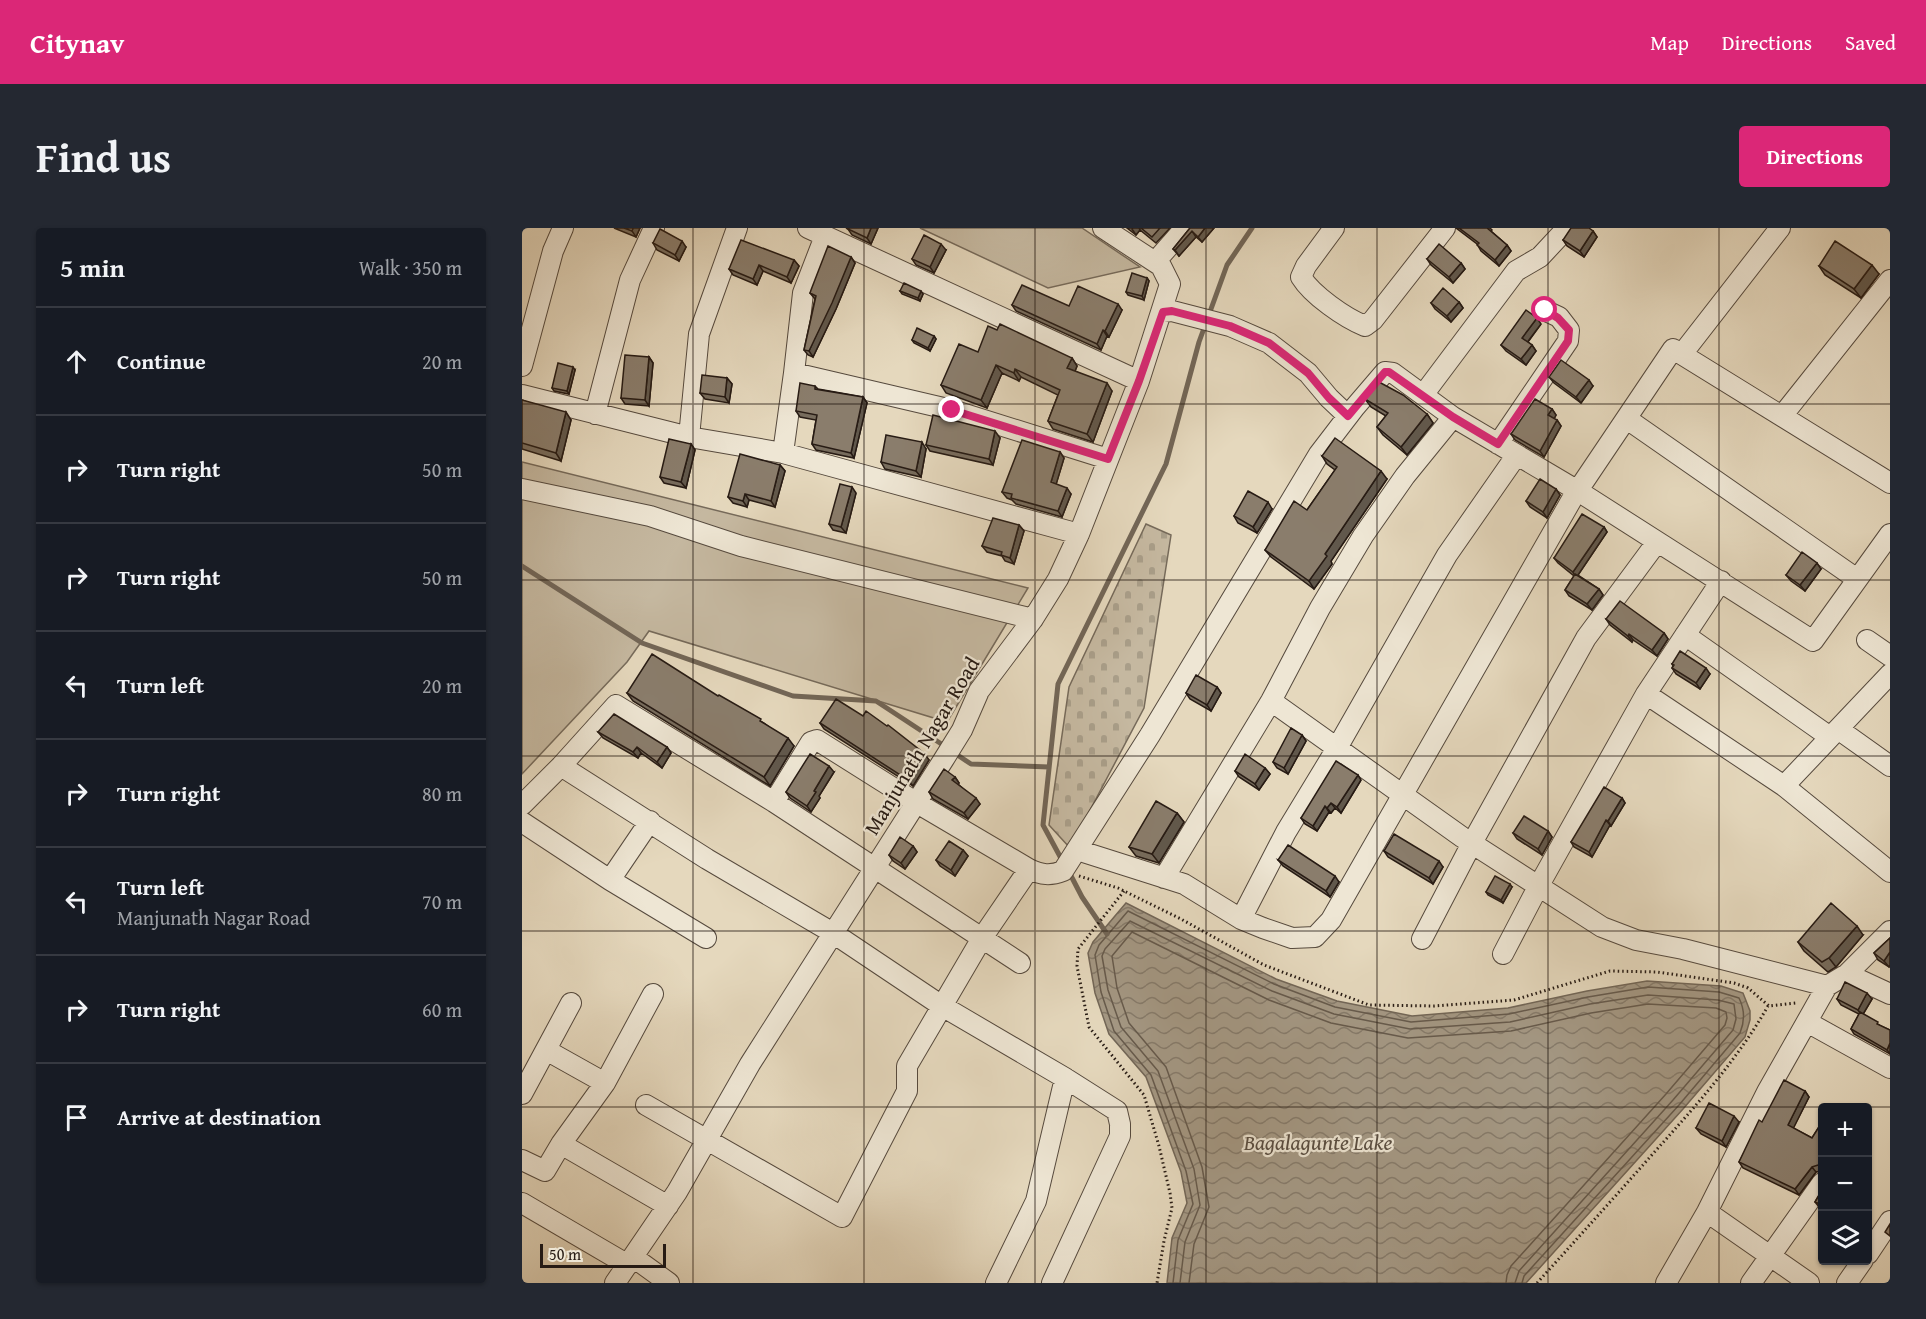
<!DOCTYPE html>
<meta charset="utf-8">
<style>
:root{--surface:#171b24;--page:#242831;--text:#f1f3f6;--muted:#9ea1a6;--line:#363941;--accent:#db2777}
body{margin:0;font-family:"Gentium Book Plus",serif;background:var(--page);color:var(--text)}
.controls{position:absolute;right:18px;bottom:18px;display:grid;overflow:hidden;border-radius:6px;box-shadow:0 2px 4px #0004}
.controls button{width:54px;height:54px;display:grid;place-items:center;padding:0;border:0;border-bottom:2px solid var(--line);background:var(--surface);color:var(--text);font:30px sans-serif}
.scale{position:absolute;left:18px;bottom:15px;width:126px;box-sizing:border-box;padding-left:6px;border:3px solid #271b14;border-top:0;font-size:16px;line-height:21px;white-space:nowrap;color:#271b14;-webkit-text-stroke:4px #eee6d4;paint-order:stroke}
.stop{position:absolute;width:18px;height:18px;margin:-14px;border:4px solid #db2777;border-radius:50%;background:#fff}
.stop.end{background:#db2777;border-color:#fff;box-shadow:0 2px 6px #0008}
.list{margin:0;padding:0;list-style:none}
h2{display:flex;justify-content:space-between;align-items:center;height:78px;margin:0;padding:0 24px;font-size:26px}
h2 small{font-size:20px;font-weight:400;color:var(--muted)}
.list li{display:grid;grid-template-columns:39px 1fr auto;gap:18px;align-items:center;box-sizing:border-box;height:108px;padding:0 24px;border-top:2px solid var(--line)}
.list b{display:block;font-size:22px;white-space:nowrap}
.list p{margin:0;font-size:20px;white-space:nowrap;color:var(--muted)}
.list em{font-size:20px;font-style:normal;color:var(--muted)}
.icon{flex:none;width:33px;height:33px;fill:none;stroke:currentColor;stroke-width:2;stroke-linecap:round;stroke-linejoin:round}
.map{position:relative;flex:none;width:1368px;height:1055px;overflow:hidden;border-radius:6px}
header{display:flex;align-items:center;gap:36px;box-sizing:border-box;height:84px;padding:0 30px;background:var(--accent);color:#fff}
header strong{font-size:28px}
nav{display:flex;gap:33px;margin-inline-start:auto;font-size:21px}
.intro{display:flex;align-items:center;justify-content:space-between;box-sizing:border-box;height:144px;padding:0 36px}
h1{margin:0;font-size:42px}
.button{padding:15px 27px;border-radius:6px;background:var(--accent);color:#fff;font-size:21px;font-weight:700}
main{display:flex;gap:36px;padding:0 36px}
aside{flex:1;background:var(--surface);border-radius:6px;box-shadow:0 2px 4px #0004}
.map>svg:first-child{display:block}
</style>
<header>
<strong>Citynav</strong>
<nav><a>Map</a><a>Directions</a><a>Saved</a></nav>
</header>
<div class="intro"><h1>Find us</h1><a class="button">Directions</a></div>
<main>
<aside>
<h2>5 min<small>Walk · 350 m</small></h2>
<ul class="list">
<li><svg class="icon" aria-label="ahead" viewBox="0 0 24 24"><path d="M12 20V5M6 11l6-6 6 6"/></svg><div><b>Continue</b></div><em>20 m</em></li>
<li><svg class="icon" aria-label="right" viewBox="0 0 24 24"><path d="M7 20v-9h11M14 6l5 5-5 5"/></svg><div><b>Turn right</b></div><em>50 m</em></li>
<li><svg class="icon" aria-label="right" viewBox="0 0 24 24"><path d="M7 20v-9h11M14 6l5 5-5 5"/></svg><div><b>Turn right</b></div><em>50 m</em></li>
<li><svg class="icon" aria-label="left" viewBox="0 0 24 24"><path d="M17 20v-9H6M10 6l-5 5 5 5"/></svg><div><b>Turn left</b></div><em>20 m</em></li>
<li><svg class="icon" aria-label="right" viewBox="0 0 24 24"><path d="M7 20v-9h11M14 6l5 5-5 5"/></svg><div><b>Turn right</b></div><em>80 m</em></li>
<li><svg class="icon" aria-label="left" viewBox="0 0 24 24"><path d="M17 20v-9H6M10 6l-5 5 5 5"/></svg><div><b>Turn left</b><p>Manjunath Nagar Road</p></div><em>70 m</em></li>
<li><svg class="icon" aria-label="right" viewBox="0 0 24 24"><path d="M7 20v-9h11M14 6l5 5-5 5"/></svg><div><b>Turn right</b></div><em>60 m</em></li>
<li><svg class="icon" aria-label="arrive" viewBox="0 0 24 24"><path d="M6 21V4h12l-3 4 3 4H6"/></svg><div><b>Arrive at destination</b></div></li>
</ul>
</aside>
<div class="map">
<svg width="1368" height="1055" viewBox="0 0 1368 1055">
<defs>
<pattern id="cemetery-stones" width="16" height="16" patternUnits="userSpaceOnUse" patternTransform="scale(1.5)"><rect width="16" height="16" fill="#c5b8a0"/><path d="M2 7V4a2 2 0 0 1 4 0v3zM10 15v-3a2 2 0 0 1 4 0v3z" fill="#a99e89"/></pattern>
<pattern id="water-waves" width="16" height="10" patternUnits="userSpaceOnUse" patternTransform="scale(1.5)"><rect width="16" height="10" fill="#a49884"/><path d="M0 5q4-4 8 0t8 0" fill="none" stroke="#867b6b"/></pattern>
</defs>
<rect width="100%" height="100%" fill="#e5d8bd"/>
<filter id="stains"><feTurbulence type="fractalNoise" baseFrequency=".00333" numOctaves="4"/><feColorMatrix values="0 0 0 0 .2 0 0 0 0 .09 0 0 0 0 .02 0 0 0 .5 -.17"/></filter>
<radialGradient id="worn" r=".72"><stop offset=".6" stop-color="#630" stop-opacity="0"/><stop offset="1" stop-color="#630" stop-opacity=".3"/></radialGradient>
<!-- green -->
<path fill="#c5b8a0" stroke="#766a5a" stroke-width="1.5" d="M398,0H560L618,39L526,60Z
M0,234L506,360L425,494L127,403L105,434L0,546Z"/>
<!-- cemetery -->
<path fill="url(#cemetery-stones)" stroke="#766a5a" stroke-width="1.5" d="M624,296L649,307L622,480L548,620L527,597L547,459Z"/>
<!-- water -->
<path fill="url(#water-waves)" stroke="#726657" stroke-width="1.5" d="M604,675L754,751L815,773L890,788L986,780L1065,763L1125,753L1199,758L1221,765L1228,783V792L1223,809L1161,881L1004,1055H645L650,1010L665,975L659,944L624,849L587,806L573,765L566,725L571,714Z"/>
<g fill="none" stroke-linecap="round" stroke-linejoin="round">
<!-- shore -->
<path stroke="#665a4c" stroke-width="1.5" d="M651,1055L656,1012L671,976L664,943L629,847L592,803L579,764L573,727L577,717L606,683L752,756L813,779L889,794L987,786L1066,769L1126,759L1197,764L1217,770C1223,782 1223,793 1218,805L1157,877L1002,1048L1000,1055
M658,1055L663,1014L678,977L672,941L636,843L599,799L586,762L580,728L583,721L608,693L750,763L812,786L888,801L988,794L1068,776L1126,767L1196,772L1212,776L1214,791L1211,802L1151,872L997,1043L993,1055
M667,1055L672,1016L687,979L680,939L644,839L607,795L595,760L590,728L610,704L747,772L809,795L886,810L989,803L1069,785L1126,776L1194,780L1204,784L1205,790L1203,797L1144,866L989,1038L985,1047L984,1055"/>
<!-- stream -->
<path stroke="#726657" stroke-width="5" d="M0,338L120,415L271,468L354,473L424,519
M431,524L449,536L527,539
M541,634L521,597L536,456L644,236L677,114L705,37L730,0
M546,642L560,669L585,706"/>
<!-- minor casing -->
<g stroke="#564a3e" stroke-width="22">
<path id="minor" d="M286,0L617,153
M812,0L784,38L779,49C790,67 823,90 843,98L851,92L923,0
M633,34L663,0
M641,84L650,83L708,98L747,115L786,145L807,170L826,188
M1160,126L1258,0
M0,138L31,23L41,0
M272,145L430,182L586,231
M0,167L167,209L261,225L557,306
M901,167L994,43L1018,29L1045,0
M73,186L108,52L132,0
M1260,188L1368,52
M1105,191L1335,351
M167,209L177,106L215,0
M976,216L1046,113L1047,102L1037,89L1022,82
M261,225L272,145L281,65L303,8
M0,261L128,288L219,318L511,391
M1163,407L1308,509
M1345,412L1368,428
M1124,466L1262,558L1368,644
M749,473L940,609L1080,699L1114,712L1161,721L1305,758
M1316,501L1368,538
M39,538L185,631L311,705L420,778L543,850L595,883L598,896V908L530,1055
M1262,558L1368,446
M252,574L289,514L295,512L395,575L507,641C520,647 528,648 541,643L628,507L797,226L833,179L863,144L871,145L931,189L1056,263L1291,413L1368,306
M0,577L39,538L94,477L252,574L498,735
M0,594L88,652L184,710
M555,622L662,656L719,691L741,700L770,710L793,709L809,692L1050,271L1151,121L1368,255
M642,650L749,473L798,380L841,308L883,248L931,189
M88,652L128,593
M719,691L764,604L815,520L925,327L994,228
M900,711L950,615L1064,410L1135,314
M981,726L1016,659L1124,466L1199,353
M1325,746L1368,766
M1285,794L1368,840
M24,822L83,855
M0,866L49,775
M124,877L320,989L385,863V838L460,710L507,641
M39,916L146,978
M0,932L23,943L39,916L83,855L131,766
M0,975L106,1037
M1185,984L1287,1055
M1346,1026L1368,993
M111,1029L147,1055
M93,1055L155,964L228,836L422,531L440,502L457,463L511,391L536,351L557,306L617,153L648,56L639,38L581,0
M474,1055L514,973L543,850
M1144,1055L1185,984L1245,864L1305,758L1325,746L1368,703
M1229,1055L1300,955
M1325,1055L1341,1032"/>
</g>
<!-- path -->
<path stroke="#271b14" stroke-width="3" stroke-dasharray="1.5 3" stroke-linecap="butt" d="M557,648L596,660L659,691L742,737L847,777L912,778L992,772L1088,743L1135,744L1212,755L1226,760L1247,778L1274,775
M602,663L556,721L555,738L567,799L622,867L637,918L648,965L650,980L642,1013L635,1055
M1015,1055C1053,1013 1091,971 1128,929C1171,881 1214,834 1246,778"/>
<!-- minor -->
<use href="#minor" stroke="#eee6d4" stroke-width="20"/>
</g>
<!-- wall -->
<path fill="#776c5d" stroke="#271b14" stroke-width="1.5" d="M92,0H118L114,9Z
M324,0H356L349,16L330,7L326,1Z
M605,0H648L634,15L618,2L614,7Z
M668,0H692L680,14L674,9L657,28L651,21Z
M934,0H968L970,2L969,3L985,17L989,23L977,38L959,23L955,16Z
M1071,3L1075,9L1062,29L1045,18L1041,12Z
M131,15L164,19L157,33L135,22Z
M424,22L412,45L394,37L390,31Z
M329,29L333,35L314,81L291,129L286,127L282,122L293,71L288,65Z
M905,31L939,35L943,41L931,55L909,37Z
M272,32L277,38L269,55L241,43L235,57L211,47L207,41Z
M1297,38L1357,46L1339,70L1303,47Z
M625,50L627,53L622,72L606,67L604,64Z
M378,63L401,66L398,73L380,66Z
M937,74L941,80L929,94L913,81L909,75Z
M490,77L547,78L600,82L587,109L585,108L579,122L494,83Z
M1019,96L1006,114L1010,117L1014,123L1004,137L984,123L979,117Z
M412,108L414,111L408,123L392,115L390,112Z
M456,124L550,130L555,138L553,143L590,163L571,214L531,201L526,193L536,167L499,149L497,153L480,145L465,180L424,165L419,157Z
M127,129L131,135L127,178L103,176L99,170Z
M53,142L47,166L32,163L30,160Z
M1027,149L1071,158L1059,175L1032,155Z
M205,150L210,156L207,175L183,171L178,165Z
M293,158L296,161L341,169L345,175L332,230L294,222L290,216L294,192L278,189L274,183Z
M843,171L905,186L911,195L885,227L861,207L855,199L864,188L849,179Z
M0,172L49,192L39,233L0,221Z
M1030,181L1034,187L1032,191L1035,192L1039,198L1022,229L993,212L989,206Z
M478,210L471,237L408,223L404,217Z
M169,216L173,222L164,260L142,255L138,249Z
M404,221L399,249L363,241L359,234Z
M538,224L542,230L534,256L549,266L540,289L494,276L490,272L485,270L480,264Z
M800,228L865,251L809,333L810,336L792,361L749,329L743,322L785,282L813,242L805,236Z
M258,237L263,243L253,279L227,272L225,279L211,275L206,269Z
M1034,261L1038,267L1025,290L1008,279L1004,273Z
M334,265L324,305L311,302L307,296Z
M750,281L735,305L716,295L712,288Z
M497,297L502,303L492,336L483,333L480,328L465,324L460,318Z
M1082,299L1085,304L1056,347L1077,361L1081,367L1070,382L1047,368L1043,362L1052,348L1036,335L1032,330Z
M1299,341L1283,363L1269,353L1264,347Z
M1084,391L1142,405L1146,411L1135,428L1111,412L1110,414L1088,397Z
M1150,436L1188,446L1178,461L1154,446L1150,440L1151,438Z
M695,459L699,465L689,483L668,471L664,465Z
M105,465L196,468L242,495L272,518L248,558L111,473Z
M341,488L407,532L391,558L302,501L298,495Z
M76,504L145,519L149,525L140,540L119,525L116,530L81,510Z
M780,507L784,513L766,546L755,540L751,534Z
M743,540L748,546L737,562L717,549L713,543Z
M312,544L297,568L298,570L289,584L268,570L264,564Z
M433,549L437,555L436,556L458,576L446,591L411,571L407,564Z
M839,552L819,585L813,580L809,585L807,584L795,603L783,596L779,590Z
M1100,570L1103,575L1089,598L1088,597L1070,629L1052,619L1049,614Z
M655,585L662,594L637,635L614,628L607,619Z
M1026,603L1030,609L1020,627L995,611L991,605Z
M391,618L395,624L383,641L371,633L367,627Z
M441,622L446,628L433,648L418,638L414,632Z
M862,623L921,639L911,656L866,629Z
M756,632L817,654L808,669L761,638Z
M990,659L981,675L966,667L964,664Z
M1341,707L1314,739L1306,744L1282,723L1276,714Z
M1368,710V737L1367,739L1356,732L1352,725Z
M1315,771H1350L1341,786L1359,798L1368,802V826L1332,806L1329,801L1337,786L1319,777Z
M1283,863L1287,869L1271,900L1290,910L1300,894V943L1294,944L1277,967L1221,940L1217,934L1240,894Z
M1217,894L1204,919L1179,906L1174,900Z
M1300,962V981L1297,979L1293,974Z"/>
<!-- shaded-wall -->
<path fill="#61584c" stroke="#271b14" stroke-width="1.5" d="M111,0H118L114,9L110,3Z
M349,0H356L349,16L345,10Z
M611,0H617L618,2L614,7L610,1Z
M683,0H692L680,14L676,9Z
M670,3L674,9L657,28L653,22Z
M1071,3L1075,9L1062,29L1058,23Z
M160,13L164,19L157,33L153,27Z
M419,16L424,22L412,45L408,39Z
M985,17L989,23L977,38L973,32Z
M329,29L333,35L314,81L291,129L287,123Z
M272,32L277,38L269,55L265,49Z
M939,35L943,41L931,55L927,49Z
M237,37L241,43L235,57L231,51Z
M1350,37L1357,46L1339,70L1332,61Z
M625,50L627,53L622,72L620,68Z
M399,63L401,66L398,73L396,70Z
M937,74L941,80L929,94L925,88Z
M596,76L600,82L587,109L583,103Z
M1015,90L1019,96L1004,116L1000,110Z
M581,102L585,108L579,122L575,116Z
M412,108L414,111L408,123L406,120Z
M1010,117L1014,123L1004,137L999,131Z
M127,129L131,135L127,178L123,172Z
M550,130L555,138L551,148L545,140Z
M474,137L480,145L465,180L459,172Z
M51,139L53,142L47,166L45,163Z
M493,141L499,149L497,153L492,145Z
M205,150L210,156L207,175L203,169Z
M1067,152L1071,158L1059,175L1054,169Z
M585,155L590,163L571,214L565,206Z
M341,169L345,175L332,230L329,225Z
M1030,181L1034,187L1031,193L1026,187Z
M44,184L49,192L39,233L34,225Z
M905,186L911,195L885,227L879,219Z
M1035,192L1039,198L1022,229L1018,223Z
M473,203L478,210L471,237L467,231Z
M400,214L404,221L399,249L394,243Z
M169,216L173,222L164,260L159,254Z
M538,224L542,230L533,260L529,254Z
M258,237L263,243L253,279L249,273Z
M859,243L865,251L809,333L810,336L792,361L787,353L803,326Z
M330,259L334,265L324,305L319,299Z
M545,260L549,266L540,289L536,283Z
M1034,261L1038,267L1025,290L1021,284Z
M223,266L227,272L225,279L221,273Z
M746,274L750,281L735,305L731,299Z
M497,297L502,303L492,336L488,330Z
M1082,299L1085,304L1054,350L1051,344Z
M1295,335L1299,341L1283,363L1278,357Z
M1077,361L1081,367L1070,382L1065,376Z
M1142,405L1146,411L1135,428L1130,422Z
M1107,406L1111,412L1110,414L1106,408Z
M1184,440L1188,446L1178,461L1174,455Z
M695,459L699,465L689,483L685,477Z
M780,507L784,513L766,546L762,540Z
M266,510L272,518L248,558L242,549Z
M115,519L119,525L116,530L111,524Z
M145,519L149,525L140,540L135,534Z
M403,526L407,532L391,558L386,552Z
M307,538L312,544L297,568L298,570L289,584L285,578L292,563Z
M743,540L748,546L737,562L733,556Z
M836,547L839,552L819,585L815,579Z
M433,549L437,555L435,558L430,552Z
M454,570L458,576L446,591L442,585Z
M1100,570L1103,575L1089,598L1086,593Z
M809,575L813,580L809,585L805,580Z
M803,578L807,584L795,603L791,598Z
M655,585L662,594L637,635L630,626Z
M1084,592L1088,597L1070,629L1067,624Z
M1026,603L1030,609L1020,627L1016,621Z
M391,618L395,624L383,641L379,635Z
M441,622L446,628L433,648L429,642Z
M917,633L921,639L911,656L907,650Z
M813,648L817,654L808,669L804,663Z
M988,656L990,659L981,675L979,672Z
M1335,698L1341,707L1314,739L1307,730Z
M1368,724V737L1367,739L1362,733Z
M1345,765L1350,771L1340,788L1336,782Z
M1368,815V826L1365,822Z
M1283,863L1287,869L1270,903L1266,897Z
M1212,888L1217,894L1204,919L1200,913Z
M1290,939L1294,944L1277,967L1273,961Z"/>
<!-- building -->
<path fill="#8a7d6c" stroke="#271b14" stroke-width="1.5" d="M102,0H111L110,3Z
M327,0H349L345,10L326,1Z
M619,0H638L630,9Z
M668,0H683L676,9L670,3L653,22L651,21Z
M937,0H965L985,17L973,32L955,17L957,15Z
M1049,0H1067L1071,3L1058,23L1041,12Z
M138,1L160,13L153,27L131,15Z
M402,7L419,16L408,39L390,31Z
M219,12L272,32L265,49L237,37L231,51L207,41Z
M1313,13L1350,37L1332,61L1297,38Z
M917,16L939,35L927,49L905,31Z
M306,18L329,29L310,75L287,123L282,122L294,68L288,65L289,62Z
M610,45L625,50L620,68L604,64Z
M382,55L399,63L396,70L378,63Z
M500,57L547,78L556,58L596,76L583,103L581,102L575,116L490,77Z
M921,60L937,74L925,88L909,75Z
M1004,82L1015,90L1000,110L1010,117L999,131L979,117Z
M478,96L550,130L545,140L585,155L565,206L526,193L538,162L493,141L492,145L474,137L459,172L419,157L437,116L456,124L466,98L475,102Z
M395,100L412,108L406,120L390,112Z
M103,127L127,129L123,172L99,170Z
M1039,132L1067,152L1054,169L1027,149Z
M36,135L51,139L45,163L30,160Z
M180,147L205,150L203,169L178,165Z
M857,154L881,167L905,186L879,219L855,199L866,185L843,171Z
M278,155L293,158V161L341,169L329,225L290,216L295,187L274,183Z
M1013,171L1030,181L1026,187L1035,192L1018,223L989,206Z
M0,172L44,184L34,225L0,215Z
M411,187L473,203L467,231L404,217Z
M364,207L400,214L394,243L359,234Z
M813,210L859,243L803,326L805,328L787,353L743,322L772,273L785,282L815,239L800,228Z
M147,211L169,216L159,254L138,249Z
M500,212L538,224L529,254L545,260L536,283L489,270L490,266L480,264Z
M218,226L258,237L249,273L223,266L221,273L206,269Z
M1018,251L1034,261L1021,284L1004,273Z
M318,256L330,259L319,299L307,296Z
M726,263L746,274L731,299L712,288Z
M1060,286L1082,299L1051,344L1032,330Z
M471,290L497,297L488,330L479,327L480,324L460,318Z
M1280,324L1295,335L1278,357L1264,347Z
M1053,346L1077,361L1065,376L1043,362Z
M1098,373L1142,405L1130,422L1107,406L1106,408L1084,391Z
M1158,423L1184,440L1174,455L1150,440L1152,437L1150,436Z
M130,426L196,468L197,467L239,491L238,493L266,510L242,549L105,465Z
M674,447L695,459L685,477L664,465Z
M314,471L341,488L344,483L365,498L366,497L403,526L386,552L298,495Z
M92,486L145,519L135,534L115,519L111,524L76,504Z
M769,500L780,507L762,540L751,534Z
M288,526L307,538L292,563L294,564L285,578L264,564Z
M723,526L743,540L733,556L713,543Z
M814,533L836,547L815,579L809,575L805,580L803,578L791,598L779,590Z
M422,541L433,549L430,552L454,570L442,585L407,564Z
M1082,559L1100,570L1086,593L1084,592L1067,624L1049,614Z
M634,573L655,585L630,626L607,619Z
M1002,588L1026,603L1016,621L991,605Z
M872,606L917,633L907,650L862,623Z
M378,609L391,618L379,635L367,627Z
M427,613L441,622L429,642L414,632Z
M766,617L813,648L804,663L756,632Z
M973,648L988,656L979,672L964,664Z
M1309,675L1335,698L1307,730L1300,734L1276,714Z
M1368,710V724L1362,733L1352,725Z
M1323,754L1345,765L1336,782L1315,771Z
M1338,784L1356,794L1355,796L1368,802V815L1365,822L1329,801Z
M1262,852L1283,863L1266,897L1290,910L1300,894V924L1299,927L1300,928V939L1296,937L1290,939L1273,961L1217,934L1237,892L1240,894Z
M1187,875L1212,888L1200,913L1174,900Z
M1300,962V977L1293,974Z
M1368,996V1008L1363,1004Z"/>
<g fill="none" stroke-linecap="round" stroke-linejoin="round">
<!-- route -->
<path stroke="#db2777" stroke-width="8" d="M430,182L586,231L617,153L641,84L650,83L708,98L747,115L786,145L807,170L826,188L863,144H867L931,189L976,216L1046,113L1047,102L1036,90L1023,82"/>
</g>
<!-- grid -->
<path fill="none" stroke="#271b14" stroke-width="1.5" stroke-opacity="0.55" d="M171,0V1055M342,0V1055M513,0V1055M684,0V1055M855,0V1055M1026,0V1055M1197,0V1055M0,176H1368M0,352H1368M0,528H1368M0,703H1368M0,879H1368"/>
<g text-anchor="middle" stroke-width="4.5" stroke-linejoin="round" paint-order="stroke">
<!-- street labels -->
<g font-size="21" fill="#271b14" stroke="#eee6d4">
<text transform="translate(400 518) rotate(-59)" y="7">Manjunath Nagar Road</text>
</g>
<!-- water labels -->
<g font-size="22" font-style="italic" fill="#594d41" stroke="#eee6d4">
<text x="796" y="922">Bagalagunte Lake</text>
</g>
</g>
<rect width="100%" height="100%" filter="url(#stains)"/>
<rect width="100%" height="100%" fill="url(#worn)"/>
</svg>
<div class="controls">
<button>+</button>
<button>−</button>
<button><svg class="icon" aria-label="layers" viewBox="0 0 24 24"><path d="M12 4l9 5-9 5-9-5zM3 14l9 5 9-5"/></svg></button>
</div>
<div class="scale">50 m</div>
<div class="stop" style="left:1023px;top:82px"></div>
<div class="stop end" style="left:430px;top:182px"></div>
</div>
</main>
